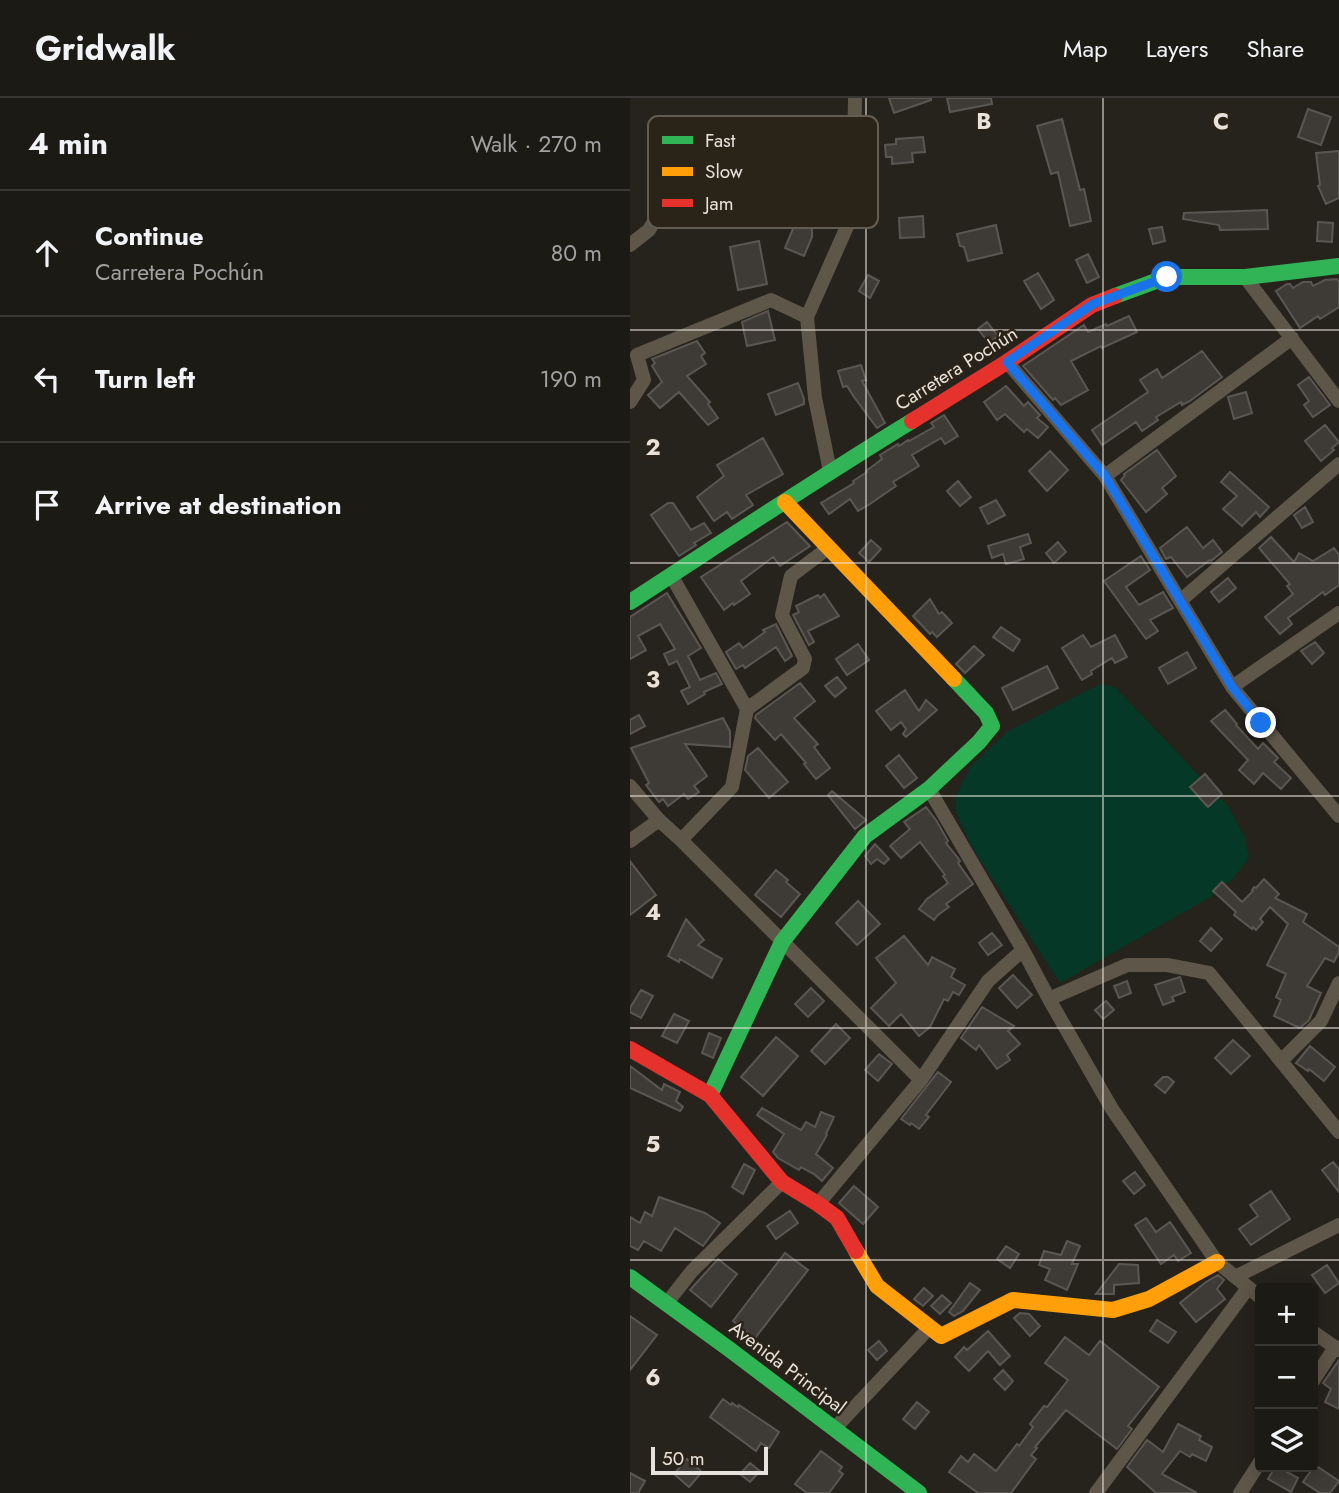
<!DOCTYPE html>
<meta charset="utf-8">
<style>
:root{--surface:#1c1a15;--page:#25231e;--text:#f1f3f6;--muted:#a0a1a0;--line:#3a3834}
body{margin:0;font-family:Jost,sans-serif;background:var(--page);color:var(--text)}
.controls{position:absolute;right:21px;bottom:21px;display:grid;overflow:hidden;border-radius:7px;box-shadow:0 4px 18px #0003}
.controls button{width:63px;height:63px;display:grid;place-items:center;padding:0;border:0;border-bottom:2px solid var(--line);background:var(--surface);color:var(--text);font:35px sans-serif}
.scale{position:absolute;left:21px;bottom:18px;width:117px;box-sizing:border-box;padding-left:7px;border:4px solid #e7e2db;border-top:0;font-size:19px;line-height:24px;white-space:nowrap;color:#e7e2db;-webkit-text-stroke:5px #2a2318;paint-order:stroke}
.stop{position:absolute;width:21px;height:21px;margin:-16px;border:5px solid #1a73e8;border-radius:50%;background:#fff}
.stop.end{background:#1a73e8;border-color:#fff;box-shadow:0 2px 7px #0008}
.list{margin:0;padding:0;list-style:none}
h2{display:flex;justify-content:space-between;align-items:center;height:91px;margin:0;padding:0 28px;font-size:30px}
h2 small{font-size:23px;font-weight:400;color:var(--muted)}
.list li{display:grid;grid-template-columns:46px 1fr auto;gap:21px;align-items:center;box-sizing:border-box;height:126px;padding:0 28px;border-top:2px solid var(--line)}
.list b{display:block;font-size:26px;white-space:nowrap}
.list p{margin:0;font-size:23px;white-space:nowrap;color:var(--muted)}
.list em{font-size:23px;font-style:normal;color:var(--muted)}
.icon{flex:none;width:38px;height:38px;fill:none;stroke:currentColor;stroke-width:2;stroke-linecap:round;stroke-linejoin:round}
.map{position:relative;flex:none;width:709px;height:1395px;overflow:hidden}
header{display:flex;align-items:center;gap:42px;box-sizing:border-box;height:98px;padding:0 35px;background:var(--surface);border-bottom:2px solid var(--line)}
header strong{font-size:33px}
nav{display:flex;gap:38px;margin-inline-start:auto;font-size:24px}
main{display:flex}
aside{flex:1;background:var(--surface)}
.map>svg:first-child{display:block}
</style>
<header>
<strong>Gridwalk</strong>
<nav><a>Map</a><a>Layers</a><a>Share</a></nav>
</header>
<main>
<aside>
<h2>4 min<small>Walk · 270 m</small></h2>
<ul class="list">
<li><svg class="icon" aria-label="ahead" viewBox="0 0 24 24"><path d="M12 20V5M6 11l6-6 6 6"/></svg><div><b>Continue</b><p>Carretera Pochún</p></div><em>80 m</em></li>
<li><svg class="icon" aria-label="left" viewBox="0 0 24 24"><path d="M17 20v-9H6M10 6l-5 5 5 5"/></svg><div><b>Turn left</b></div><em>190 m</em></li>
<li><svg class="icon" aria-label="arrive" viewBox="0 0 24 24"><path d="M6 21V4h12l-3 4 3 4H6"/></svg><div><b>Arrive at destination</b></div></li>
</ul>
</aside>
<div class="map">
<svg width="709" height="1395" viewBox="0 0 709 1395">
<rect width="100%" height="100%" fill="#26221c"/>
<!-- green -->
<path fill="#053826" d="M470,586L485,589L598,708L615,740L619,760L602,782L582,798L430,885L340,746L326,714V698L340,669L378,633Z"/>
<!-- building -->
<path fill="#3e3b36" stroke="#5a5651" stroke-width="2" d="M259,0H301V2L264,15Z
M317,0H361L362,6L320,14Z
M678,11L701,19L691,47L668,39Z
M432,21L450,92L454,91L461,123L440,128L428,74L421,76L407,28Z
M293,39L295,54L282,55L283,64L262,66V59H256L255,47L266,46V41Z
M709,53V100L696,106L688,88L690,87L686,55Z
M182,104V139L174,158L155,150L165,126H158V105Z
M637,112L638,131L590,132L589,127L553,121L554,115Z
M293,118L294,139L270,140L269,120Z
M688,124L703,125L702,144L687,143Z
M366,127L372,155L338,163L334,149L330,148L327,136Z
M532,129L535,143L523,146L519,131Z
M129,143L137,186L108,192L100,149Z
M458,156L469,179L457,185L446,162Z
M408,175L424,202L411,211L394,183Z
M238,177L249,183L240,200L229,193Z
M707,181L709,184V209L690,221L688,218L670,230L646,193L657,186H660L663,190L673,184H681L683,188L695,182Z
M138,213L145,242L117,248L112,224Z
M499,218L507,234L472,250L471,248L441,263L458,292L431,307L425,300L423,302L393,268L454,227L458,234L476,226L477,228Z
M357,224L368,238L359,245L348,231Z
M67,243L75,255L71,258L76,266L57,278L80,304L78,306L88,320L78,327L49,294L30,310L18,297L32,284L22,268L25,265L22,261Z
M572,253L592,279L560,303L552,307L551,304L526,319L528,322L512,333L506,324L472,347L462,332L518,294L510,282L527,271L532,280Z
M231,267L236,282L232,283L255,325L247,330L224,299L217,288L213,289L208,273Z
M679,279L700,307L683,319L674,307L679,303L668,287Z
M168,285L174,301V306L146,317L138,296Z
M376,288L394,308L398,304L410,317L407,320L418,329L408,340L397,331L394,334L375,316L367,322L354,304Z
M616,294L622,315L604,321L598,299Z
M314,317L328,338L315,346L311,340L282,357L289,368L263,384L266,388L240,406L228,413L220,401L199,416L191,405L224,385L223,383L237,374L236,373L252,361L250,357L268,346L269,348L278,342L279,343L304,329L301,325Z
M695,327L709,344L702,350L704,352L691,363L675,343Z
M133,340L153,376L116,397L123,407L102,421L97,414L84,423L67,399L94,378L87,367Z
M527,352L546,378L532,390L537,396L516,414L491,382L495,377L494,376Z
M420,353L438,372L417,393L399,373Z
M600,374L639,409L630,419L626,414L612,428L593,411L607,398L591,384Z
M328,383L341,399L330,408L317,393Z
M366,402L375,417L358,426L350,410Z
M38,405H43L61,432L74,425L81,435L64,445L66,447L49,458L21,417Z
M675,409L683,424L672,430L664,417Z
M157,424L180,448L150,468L143,459L111,483L120,496L104,507L103,505L94,512L71,479Z
M557,429L573,450L583,442L592,454L581,463L580,462L557,479L541,459L536,461L530,450Z
M398,436L401,445L390,449L394,461L376,466L373,456L362,460L358,448Z
M641,439L664,464L669,455L683,463L704,450L709,457V487L695,497L693,494L658,520L662,526L650,536L635,519L663,496L657,488L660,486L629,450Z
M241,442L251,451L239,464L229,455Z
M428,444L436,454L424,465L416,455Z
M511,458L520,472L496,489L509,507L533,494L543,510L520,522L528,533L516,541L474,483Z
M598,480L606,490L589,504L581,494Z
M37,495L71,550L58,558L70,582L86,575L92,586L74,594L75,596L58,606L51,593L60,589L47,563L39,567L34,556L45,551L30,526L8,538L16,552L0,561V519Z
M194,496L209,518L178,533L184,544L179,547L163,517L169,514L166,508L188,497L190,500Z
M300,501L309,516L312,514L322,525L307,539L302,534L300,536L283,518Z
M146,526L162,558L155,563L146,549L115,570L113,567L106,571L96,554L109,545L113,550L135,534L133,532Z
M371,529L390,542L383,553L363,539Z
M453,537L461,549L485,537L497,559L485,565L482,560L461,573L462,576L452,582L432,550Z
M685,544L694,555L682,566L671,553Z
M228,546L239,562L217,577L206,561Z
M344,548L354,557L335,575L326,566Z
M557,554L566,570L538,586L529,570Z
M417,568L428,590L383,612L372,590Z
M207,579L216,590L205,599L195,588Z
M170,585L185,603L164,620L188,646L184,649L200,670L186,681L174,666L176,665L151,636L145,642L125,620L126,617Z
M275,592L289,613L296,602L307,612L276,639L273,636L276,631L271,624L261,632L246,613Z
M595,612L607,626L606,627L628,651L633,645L648,660L644,664L661,680L651,691L633,675L624,686L609,672L618,662L581,623Z
M9,617L15,628L0,636V622Z
M93,620L100,633V649L55,646L77,678L64,688L69,694L58,701L54,696L38,708L33,701L29,704L16,687L19,685L1,650Z
M128,650L158,684L139,700L115,672L118,658Z
M269,657L287,680L274,690L256,668Z
M575,676L592,696L578,709L560,689Z
M202,693L236,722L225,731L198,697Z
M296,709L306,722L318,743L316,745L328,760L330,763L328,765L343,786L316,806L319,809L308,817L304,822L289,811L297,801L318,785L313,778L315,777L290,744L271,760L260,748L280,731L274,724Z
M245,746L259,761L254,766L247,761L241,766L235,758Z
M0,763L26,797L0,817Z
M146,772L158,782L156,784L170,796L151,819L125,797Z
M634,781L649,796L645,800L677,816L673,824L709,849V854L704,864L695,860L677,888L691,895L679,922L670,930L644,918L651,902L646,899L656,876L637,867L658,826L640,809L630,821L633,824L626,832L623,829L622,831L604,817L606,814L583,793L592,784L612,804L623,793L622,792L624,789L626,790Z
M228,803L250,826L227,847L206,825Z
M56,821L74,842L68,847L92,861L82,880L50,861L49,864L38,858Z
M581,830L592,841L581,853L570,843Z
M362,835L372,847L358,857L349,845Z
M274,838L298,867L302,859L325,871L321,879L335,887L329,897L323,894L318,903L314,901L300,929L289,938L271,916L259,928L241,910L266,885L246,860Z
M383,877L402,897L387,910L369,890Z
M550,879L555,894L542,899L544,903L533,907L525,887Z
M497,883L501,895L489,900L484,888Z
M181,890L194,903L178,919L165,906Z
M11,892L23,898L11,920L0,914V910Z
M476,903L484,912L473,921L465,912Z
M352,909L384,928L378,933L390,946L377,957L380,962L367,971L349,947L346,952L331,940Z
M44,916L59,923L47,945L32,938Z
M206,926L220,940L195,966L181,953Z
M79,935L91,940L83,960L72,955Z
M146,939L168,958L133,998L111,979Z
M603,942L620,958L601,976L585,960Z
M680,948L705,969L694,983L679,971L678,973L666,965Z
M249,956L262,966L248,983L235,972Z
M0,968L32,992L34,986L50,994L46,1003L53,1009L50,1013L0,990Z
M308,974L321,984L296,1017L299,1019L289,1031L281,1025L280,1027L271,1021Z
M533,979H538L544,984L535,995L525,987Z
M132,1010L171,1032L176,1024L185,1029L191,1014L204,1019L196,1036L197,1037L186,1056L203,1070L192,1083L184,1076L171,1069L169,1072L148,1060L143,1054L154,1036L127,1017Z
M703,1064L709,1071V1094L692,1072Z
M114,1066L125,1072L113,1096L102,1089Z
M505,1074L515,1087L504,1096L493,1083Z
M224,1088L248,1109L233,1126L209,1105Z
M641,1093L660,1121L621,1147L609,1131L628,1118L620,1107Z
M29,1099L75,1115L90,1125L73,1148L45,1130L31,1153L14,1143L8,1152L0,1148V1119L10,1125L15,1114L22,1118Z
M160,1113L168,1125L146,1141L137,1128Z
M516,1120L526,1134L540,1124L561,1155L548,1163L544,1157L531,1166L505,1127Z
M437,1143L450,1148L442,1166H448L437,1192L415,1182L420,1171L409,1167L414,1153L431,1157Z
M376,1148L389,1156L380,1170L367,1161Z
M155,1155L178,1172L125,1240L103,1223Z
M88,1161L107,1176L81,1209L60,1192Z
M489,1166L508,1167L509,1185L484,1187V1196H466Z
M697,1167L709,1185L695,1195L682,1177Z
M588,1177L594,1182L587,1191L595,1201L566,1224L550,1205L576,1184Z
M340,1185L350,1192L333,1213L324,1218L319,1214Z
M294,1190L303,1198L293,1208L284,1201Z
M312,1197L321,1205L310,1216L301,1208Z
M390,1215L399,1216L410,1228L400,1238L384,1220Z
M0,1218L27,1237L0,1272Z
M527,1222L546,1234L538,1245L520,1233Z
M358,1233L380,1258L370,1267L358,1253L339,1273L325,1259L334,1249L337,1252Z
M435,1239L459,1257L470,1243L529,1289L498,1328L502,1331L487,1351L436,1312L405,1349L407,1350L401,1357L406,1361L381,1395H348L319,1374L331,1358L338,1364L344,1356L366,1373L387,1346L389,1348L403,1329L400,1326L414,1308L417,1309L438,1282L415,1265Z
M249,1243L257,1253L247,1262L238,1252Z
M709,1262V1311L695,1304L701,1291L693,1285Z
M373,1272L383,1283L375,1292L364,1281Z
M93,1301L101,1307L102,1305L108,1309L109,1307L149,1334L139,1350L131,1345L126,1353L80,1319Z
M287,1304L299,1314L285,1331L273,1321Z
M548,1326L571,1338L569,1342L582,1349L576,1363L562,1356L560,1359L550,1353L532,1376L567,1395H526L497,1369L517,1342L533,1354Z
M191,1353L212,1369L209,1373L213,1376L199,1395H177L165,1386Z
M57,1361L72,1374L59,1389L44,1376Z
M120,1365L130,1373L120,1384L110,1376Z
M685,1367L709,1383L700,1395H690L673,1384Z
M645,1369H648L668,1380L661,1394L638,1381Z
M0,1375L15,1383L8,1395H0Z"/>
<g fill="none" stroke-linecap="round" stroke-linejoin="round">
<!-- street -->
<path stroke="#5e5649" stroke-width="14" d="M0,147L19,132L61,60
M615,179L709,303
M377,264L475,378L602,589L709,718
M0,304L14,282L7,257L141,202L177,219
M200,373L185,300L177,219L223,115L225,0
M475,378L662,240
M41,477L117,611L102,689L51,742
M550,503L709,366
M602,589L709,515
M117,611L173,570L175,561L152,517L161,478L198,450
M0,688L29,722L51,742L291,982
M299,691L393,852L419,901L482,1011L587,1164L630,1199
M0,743L29,722
M419,901L497,867H537L579,875L709,1034
M651,963L691,923L709,885
M188,1106L291,982L358,883L393,852
M605,1179L709,1127
M36,1206L62,1173L152,1084
M683,1234L709,1252
M683,1283L705,1249
M205,1330L300,1229
M466,1395L618,1190
M610,1395L630,1364"/>
<!-- fast -->
<path stroke="#30b455" stroke-width="16" d="M485,198L537,179H615L709,168
M0,504C94,443 187,381 282,323
M80,997L152,844L235,738L299,691L349,644L362,628L356,615L324,581
M0,1179L99,1251L289,1395"/>
<!-- slow -->
<path stroke="#ff9f0a" stroke-width="16" d="M155,404L324,581
M226,1153L247,1188L311,1238L383,1202L483,1212L519,1201L587,1164"/>
<!-- jam -->
<path stroke="#e5322d" stroke-width="16" d="M282,323L377,264L462,207L485,198
M0,951L80,997L152,1084L188,1106L207,1120L226,1153"/>
</g>
<g fill="none" stroke-linecap="round" stroke-linejoin="round">
<!-- route -->
<path stroke="#1a73e8" stroke-width="9" d="M537,179L463,206L377,264L475,378L602,589L631,625"/>
</g>
<!-- grid -->
<path fill="none" stroke="#e7e2db" stroke-width="2" stroke-opacity="0.55" d="M236,0V1395M473,0V1395M0,232H709M0,465H709M0,698H709M0,930H709M0,1162H709"/>
<g text-anchor="middle" stroke-width="5" stroke-linejoin="round" paint-order="stroke">
<!-- street labels -->
<g font-size="19" fill="#e7e2db" stroke="#2a2318">
<text transform="translate(326 270) rotate(-32)" y="7">Carretera Pochún</text>
<text transform="translate(158 1269) rotate(37)" y="7">Avenida Principal</text>
</g>
</g>
<!-- legend -->
<rect x="18" y="18" width="230" height="112" rx="10" fill="#2a2318" stroke="#635c52" stroke-width="2"/>
<rect x="32" y="38" width="31" height="8" fill="#30b455"/>
<rect x="32" y="69" width="31" height="9" fill="#ff9f0a"/>
<rect x="32" y="101" width="31" height="8" fill="#e5322d"/>
<g font-size="19" fill="#e7e2db">
<text x="75" y="49">Fast</text>
<text x="75" y="80">Slow</text>
<text x="75" y="112">Jam</text>
</g>
<g font-size="23" text-anchor="middle" font-weight="bold" fill="#e7e2db" stroke="#2a2318" stroke-width="5" stroke-linejoin="round" paint-order="stroke">
<text x="354" y="31">B</text>
<text x="591" y="31">C</text>
<text x="23" y="357">2</text>
<text x="23" y="589">3</text>
<text x="23" y="822">4</text>
<text x="23" y="1054">5</text>
<text x="23" y="1287">6</text>
</g>
</svg>
<div class="controls">
<button>+</button>
<button>−</button>
<button><svg class="icon" aria-label="layers" viewBox="0 0 24 24"><path d="M12 4l9 5-9 5-9-5zM3 14l9 5 9-5"/></svg></button>
</div>
<div class="scale">50 m</div>
<div class="stop" style="left:537px;top:179px"></div>
<div class="stop end" style="left:631px;top:625px"></div>
</div>
</main>
